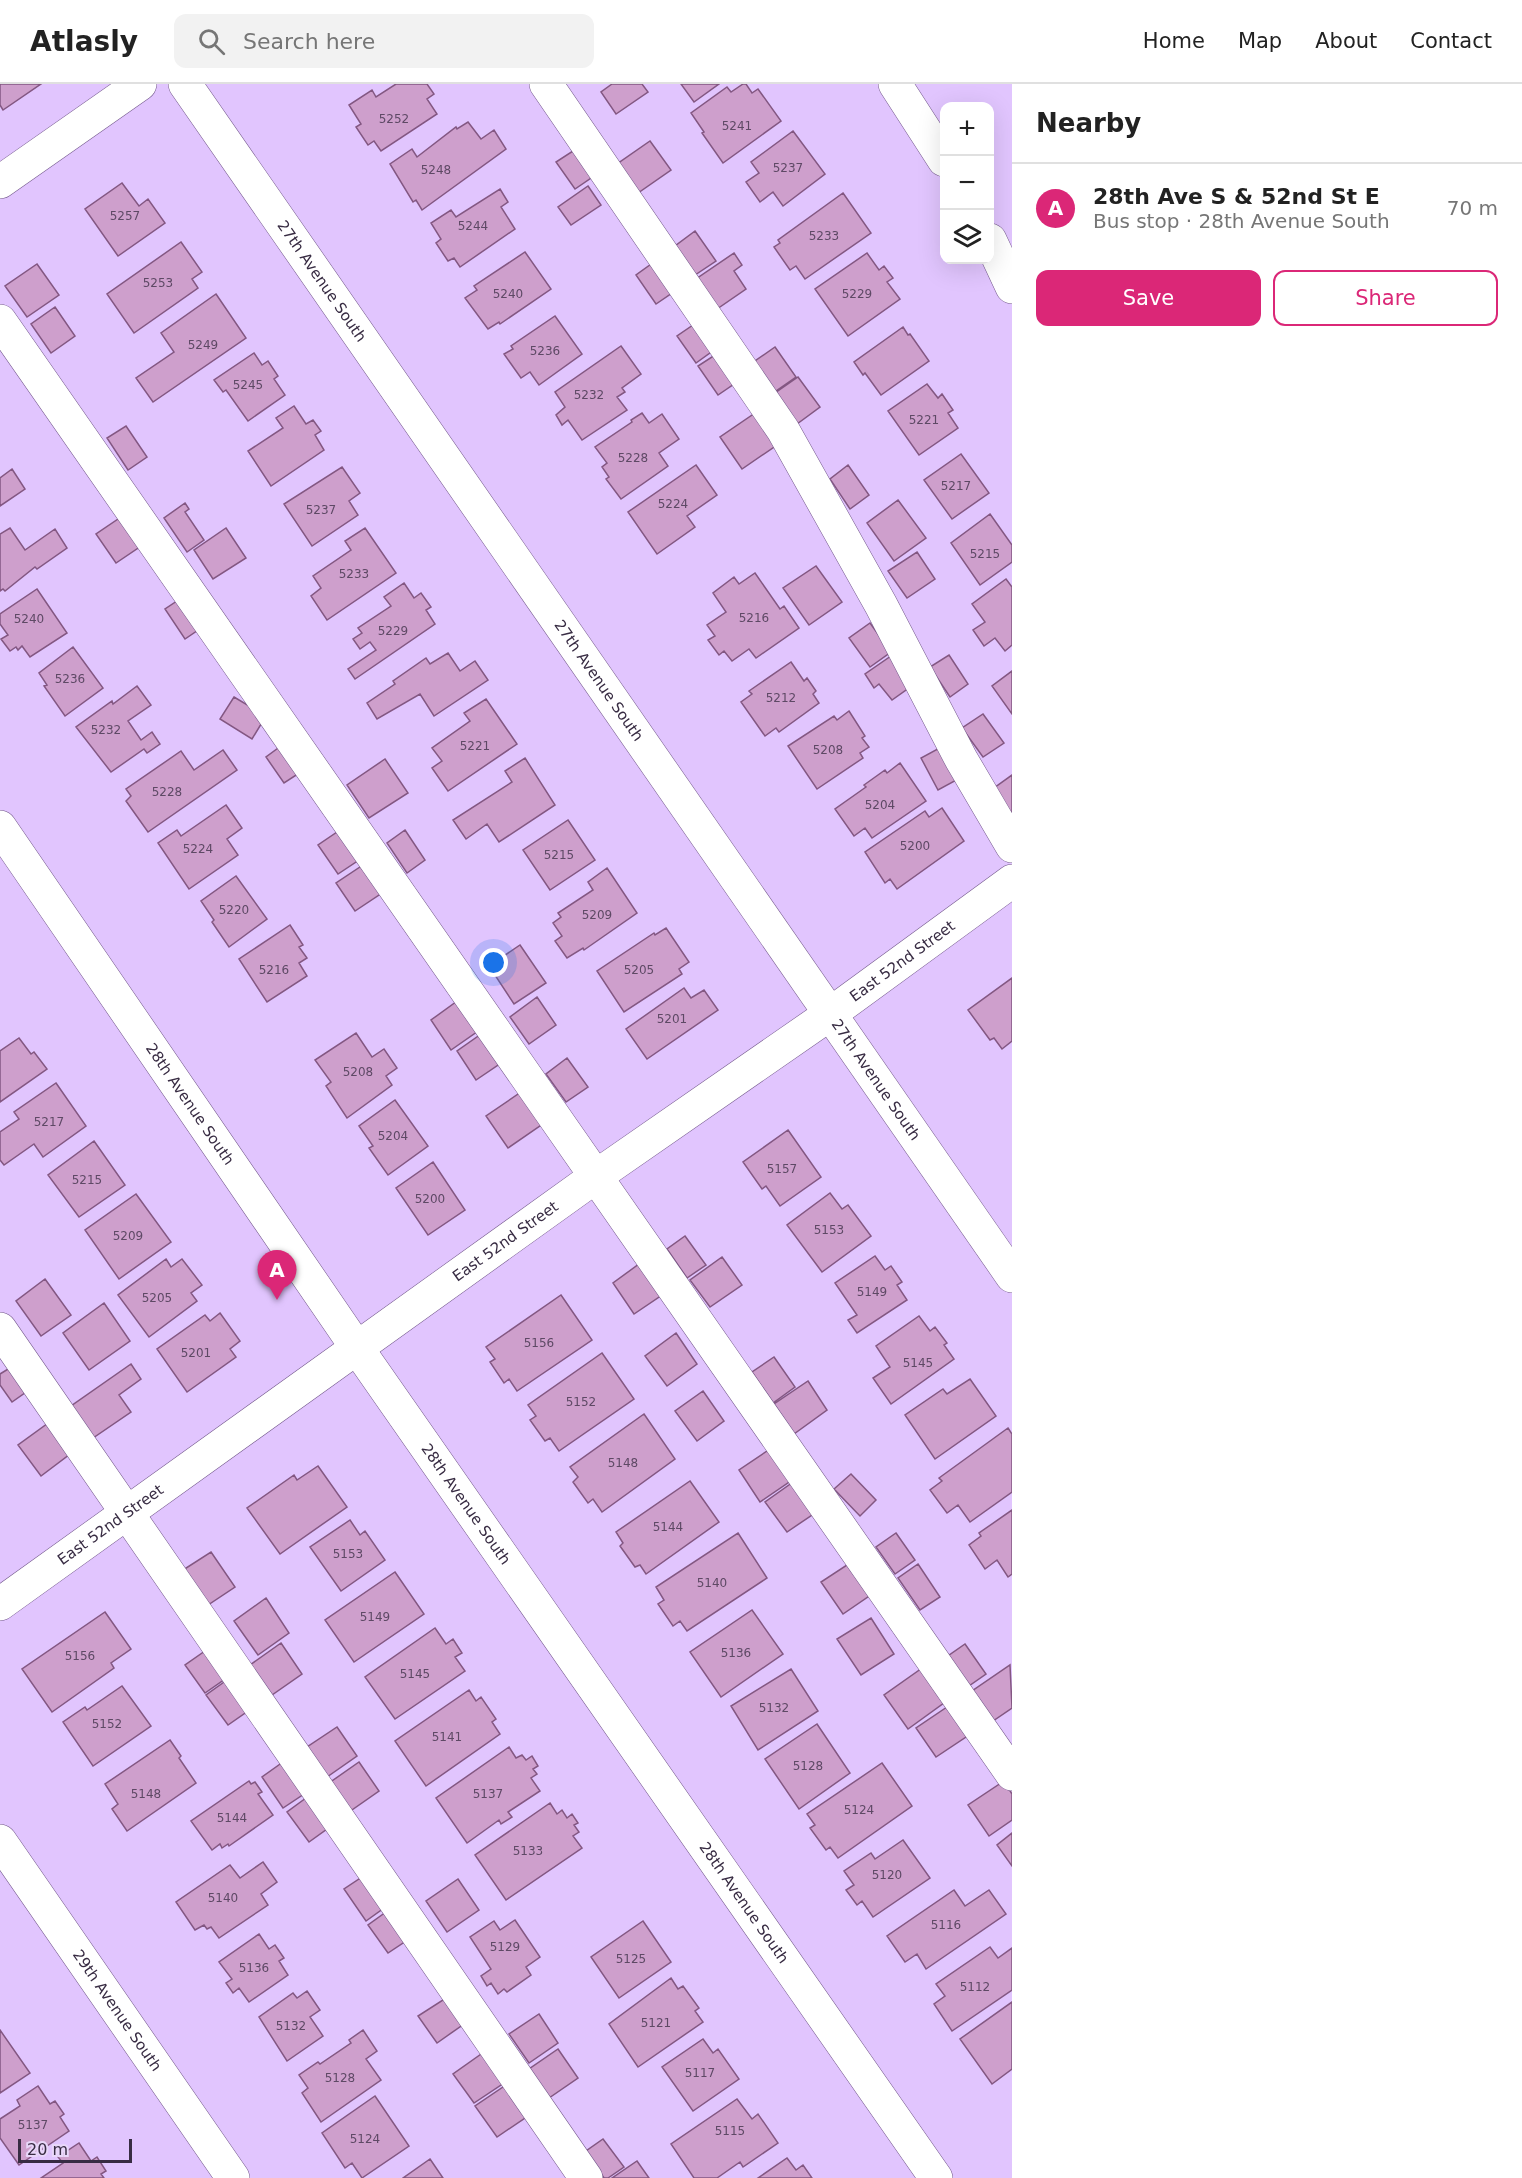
<!DOCTYPE html>
<meta charset="utf-8">
<style>
:root{--surface:#fff;--page:#f2f2f2;--text:#222;--muted:#767676;--line:#e0e0e0;--accent:#db2777}
body{margin:0;font-family:"DejaVu Sans",sans-serif;background:var(--page);color:var(--text)}
.controls{position:absolute;right:18px;top:18px;display:grid;overflow:hidden;border-radius:12px;box-shadow:0 6px 24px #0002}
.controls button{width:54px;height:54px;display:grid;place-items:center;padding:0;border:0;border-bottom:2px solid var(--line);background:var(--surface);color:var(--text);font:30px sans-serif}
.scale{position:absolute;left:18px;bottom:15px;width:114px;box-sizing:border-box;padding-left:6px;border:3px solid #382c43;border-top:0;font-size:16px;line-height:21px;white-space:nowrap;color:#382c43;-webkit-text-stroke:4px #e9d7fa;paint-order:stroke}
.you{position:absolute;left:494px;top:879px;width:21px;height:21px;margin:-15px;border:4px solid #fff;border-radius:50%;background:#1a73e8;box-shadow:0 0 0 9px #1a73e833}
.badge{display:grid;place-items:center;width:39px;height:39px;border-radius:50%;background:var(--accent);color:#fff;font-size:20px;font-weight:700}
.pin{position:absolute;translate:-50% -50px;filter:drop-shadow(0 2px 3px #0008)}
.pin::after{content:'';position:absolute;top:32px;width:21px;height:18px;background:inherit;clip-path:polygon(0 0,100% 0,50% 100%)}
.list{margin:0;padding:0;list-style:none}
h2{display:flex;justify-content:space-between;align-items:center;height:78px;margin:0;padding:0 24px;font-size:26px}
h2 small{font-size:20px;font-weight:400;color:var(--muted)}
.list li{display:grid;grid-template-columns:39px 1fr auto;gap:18px;align-items:center;box-sizing:border-box;height:90px;padding:0 24px;border-top:2px solid var(--line)}
.list b{display:block;font-size:22px;white-space:nowrap}
.list p{margin:0;font-size:20px;white-space:nowrap;color:var(--muted)}
.list em{font-size:20px;font-style:normal;color:var(--muted)}
.actions{display:flex;gap:12px;padding:18px 24px}
.actions a{flex:1;padding:14px 0;border:2px solid var(--accent);border-radius:12px;text-align:center;font-size:21px;color:var(--accent)}
.actions .main{background:var(--accent);color:#fff}
.icon{flex:none;width:33px;height:33px;fill:none;stroke:currentColor;stroke-width:2;stroke-linecap:round;stroke-linejoin:round}
.map{position:relative;flex:none;width:1012px;height:2094px;overflow:hidden}
header{display:flex;align-items:center;gap:36px;box-sizing:border-box;height:84px;padding:0 30px;background:var(--surface);border-bottom:2px solid var(--line)}
header strong{font-size:28px}
nav{display:flex;gap:33px;margin-inline-start:auto;font-size:21px}
.search{width:420px;height:54px;background:var(--page);display:flex;align-items:center;gap:15px;box-sizing:border-box;padding:0 21px;border-radius:12px;color:var(--muted);font-size:22px}
main{display:flex}
aside{flex:1;background:var(--surface)}
.map>svg:first-child{display:block}
</style>
<header>
<strong>Atlasly</strong>
<div class="search"><svg class="icon" aria-label="search" viewBox="0 0 24 24"><circle cx="10" cy="10" r="6"/><path d="M15 15l6 6"/></svg>Search here</div>
<nav><a>Home</a><a>Map</a><a>About</a><a>Contact</a></nav>
</header>
<main>
<div class="map">
<svg width="1012" height="2094" viewBox="0 0 1012 2094">
<rect width="100%" height="100%" fill="#e1c5fe"/>
<!-- building -->
<path fill="#ce9fcc" stroke="#835782" stroke-width="1.5" d="M0,0H41L3,26L0,21Z
M396,0H427L434,10L427,15L437,30L381,67L374,57L368,61L356,43L361,40L349,21L372,6L376,13Z
M612,0H642L648,8L616,30L601,8Z
M681,0H719L694,18Z
M743,0H746L752,9L758,5L781,37L723,79L702,49L704,48L691,29L727,3L731,8Z
M468,38L481,55L494,46L506,65L422,126L416,116L413,118L390,80L412,65L417,73L456,43L457,45Z
M793,47L825,90L783,122L773,108L760,118L746,98L759,89L751,78Z
M650,57L671,86L638,109L617,80Z
M576,65L594,92L575,105L556,78Z
M122,99L139,122L148,115L165,139L118,172L85,125Z
M588,102L601,121L571,141L558,123Z
M500,105L508,118L501,123L515,145L460,183L454,174L448,177L436,159L441,155L431,139L451,126L456,133Z
M843,109L871,149L805,195L796,182L790,186L774,163L780,159L778,156Z
M695,147L716,177L695,191L675,162Z
M181,158L202,188L192,195L198,204L134,249L107,210Z
M525,168L551,205L500,240L499,238L488,245L465,214L477,206L474,202Z
M734,169L742,181L734,187L746,205L717,225L696,195Z
M867,169L879,186L884,182L893,194L887,198L900,215L848,252L815,205Z
M654,178L675,207L656,220L636,191Z
M37,180L59,211L27,233L5,202Z
M216,210L246,254L153,318L136,294L174,268L161,249Z
M55,223L75,252L51,269L31,240Z
M555,232L582,270L539,301L530,288L521,294L504,270L513,265L511,262Z
M696,239L714,266L696,279L677,252Z
M903,243L908,251L910,250L929,277L881,311L865,289L863,291L854,278Z
M621,262L641,290L622,304L625,308L617,313L627,326L582,356L568,336L562,341L556,331L565,323L555,308Z
M775,263L796,293L773,309L752,279Z
M254,269L262,281L268,277L278,292L274,295L285,311L248,337L226,306L223,308L214,296Z
M718,269L737,298L718,311L698,282Z
M798,293L820,323L797,340L775,309Z
M927,300L938,314L942,310L953,326L948,329L958,344L919,371L888,327Z
M294,322L306,340L313,336L321,347L315,351L324,366L271,402L248,367L283,344L276,334Z
M758,327L780,359L742,385L720,353Z
M642,329L649,339L662,330L679,355L659,369L668,382L621,415L606,395L609,393L602,383L607,379L595,363L632,338L631,336Z
M126,342L147,373L128,386L107,354Z
M961,370L989,409L952,435L924,396Z
M696,381L717,411L687,432L695,443L657,470L628,428Z
M848,381L869,411L850,425L830,395Z
M342,383L360,409L349,417L358,431L312,462L284,420Z
M12,385L25,405L0,422V394Z
M898,416L926,454L894,477L867,439Z
M185,419L189,425L185,428L204,456L187,468L164,434Z
M127,429L147,458L116,479L96,450Z
M990,430L1012,461V478L980,501L951,459Z
M10,444L25,466L55,445L67,464L37,485L35,483L5,507L3,505L0,507V450Z
M226,444L246,474L213,495L194,466Z
M365,444L396,489L327,536L311,512L321,504L313,492L351,466L345,457Z
M917,468L935,495L907,514L888,487Z
M816,482L842,518L809,541L783,504Z
M755,489L780,525L784,522L799,544L756,574L749,565L732,577L724,567L719,571L708,556L715,552L707,541L726,528L713,509L734,493L739,500Z
M1006,495L1012,503V561L1005,567L995,554L984,562L973,546L985,538L972,520Z
M404,499L414,514L421,509L431,523L426,526L435,540L355,595L348,585L376,566L370,558L360,565L353,555L362,549L358,544L391,522L384,513Z
M37,505L67,549L30,573L22,562L18,566L16,563L10,567L1,555L8,551L0,540V530Z
M183,513L204,542L185,555L165,525Z
M870,539L891,568L870,583L849,554Z
M73,563L103,604L65,632L44,602L47,601L39,589Z
M448,569L460,587L475,577L488,596L434,632L420,610L377,635L367,619L395,600L393,597L426,574L430,580Z
M949,571L968,600L950,613L930,583Z
M891,572L913,601L892,616L879,600L874,604L865,590Z
M791,578L804,597L807,594L816,607L813,610L819,619L779,648L776,644L765,652L741,618L752,610L749,607Z
M1012,587V630L992,602Z
M137,602L151,621L128,637L141,656L152,648L160,660L147,669L144,665L111,688L76,643L112,617L113,620Z
M234,613L266,632L252,655L220,635Z
M486,615L517,660L448,707L432,684L442,677L432,664L470,637L464,629Z
M849,627L865,652L862,654L869,663L860,669L863,674L817,705L788,662L834,632L837,636Z
M983,630L1004,659L983,673L962,644Z
M285,659L304,686L284,699L266,673Z
M945,661L962,693L938,706L921,674Z
M223,666L237,686L148,748L126,717L131,712L126,705L181,667L194,686Z
M525,674L555,721L499,758L487,740L466,755L453,736L512,698L505,687Z
M385,675L408,709L369,734L347,701Z
M900,679L926,717L872,754L865,744L854,752L835,725L866,703L864,701L885,686L887,689Z
M1012,691V730L994,704Z
M226,721L242,744L227,755L238,771L189,805L158,759L177,746L181,752Z
M942,724L964,757L897,805L890,795L885,799L865,768L925,727L929,733Z
M568,736L595,776L550,806L523,766Z
M343,744L362,774L338,790L318,761Z
M405,746L425,776L407,789L387,759Z
M366,779L385,807L355,827L336,799Z
M607,784L637,829L584,866L583,864L567,874L555,857L562,852L553,839L561,833L558,829L593,806L588,798Z
M236,792L267,835L229,863L212,838L214,836L201,817Z
M290,841L303,861L299,863L307,874L299,879L307,892L267,918L239,875Z
M666,844L689,878L679,885L682,890L624,928L597,887L654,849L655,851Z
M520,861L546,899L514,920L489,882Z
M1012,894V957L1002,965L994,954L990,956L968,926Z
M684,904L691,914L704,906L718,926L647,975L626,945Z
M537,913L556,941L529,960L510,933Z
M460,915L481,945L451,966L431,936Z
M484,948L504,977L476,996L457,967Z
M356,949L372,973L384,965L397,984L386,992L392,1001L347,1034L326,1002L331,998L315,976Z
M19,954L31,970L34,968L47,985L0,1018V967Z
M567,974L588,1003L566,1018L546,990Z
M56,999L86,1042L43,1073L34,1060L4,1081L0,1076V1048L19,1035L14,1028Z
M524,1006L547,1037L508,1064L486,1032Z
M395,1016L428,1062L388,1091L369,1064L373,1062L359,1042Z
M788,1046L821,1093L780,1122L766,1102L762,1105L743,1078Z
M94,1057L125,1101L79,1133L48,1091Z
M433,1078L465,1126L428,1151L396,1104Z
M830,1109L842,1125L848,1121L871,1152L822,1188L787,1141Z
M136,1110L171,1158L119,1195L85,1146Z
M685,1152L706,1181L687,1194L667,1165Z
M875,1172L885,1186L891,1182L902,1198L897,1201L907,1216L857,1249L848,1236L857,1231L835,1199Z
M722,1173L742,1201L710,1223L690,1196Z
M166,1175L171,1183L182,1175L202,1201L191,1209L197,1217L149,1253L118,1211Z
M643,1177L665,1209L634,1230L613,1199Z
M45,1195L71,1231L41,1252L16,1217Z
M561,1211L592,1256L517,1307L509,1295L504,1299L490,1278L495,1275L486,1263Z
M104,1219L130,1257L89,1286L63,1249Z
M220,1229L240,1257L230,1265L236,1273L187,1308L157,1265L205,1231L210,1237Z
M919,1232L930,1247L935,1243L947,1259L944,1261L954,1275L891,1320L873,1294L890,1283L876,1262Z
M676,1249L697,1280L667,1302L645,1272Z
M602,1269L634,1315L559,1367L550,1354L545,1357L530,1336L536,1332L528,1321Z
M774,1273L795,1303L773,1319L752,1288Z
M131,1280L141,1295L119,1311L131,1328L93,1354L71,1322Z
M13,1282L29,1306L12,1318L0,1301V1290Z
M970,1295L996,1332L935,1375L905,1331L943,1305L947,1310Z
M808,1297L827,1326L794,1350L774,1320Z
M703,1307L724,1337L697,1357L675,1327Z
M644,1330L675,1375L602,1428L593,1415L588,1419L573,1398L578,1393L570,1383Z
M51,1337L74,1367L41,1392L18,1361Z
M1008,1344L1012,1350V1408L970,1438L958,1421L947,1429L930,1406L942,1397L939,1394Z
M773,1363L795,1394L760,1418L739,1386Z
M318,1382L347,1423L280,1470L247,1424L294,1391L297,1396Z
M851,1390L876,1416L860,1432L834,1405Z
M796,1396L818,1427L787,1448L765,1418Z
M690,1397L719,1438L646,1490L640,1481L635,1483L620,1462L623,1459L616,1448Z
M1012,1426V1490L1008,1493L997,1476L985,1485L969,1461L981,1452L979,1449Z
M350,1436L360,1451L365,1447L385,1476L341,1507L310,1463Z
M738,1449L767,1494L687,1547L680,1537L673,1542L658,1520L664,1516L656,1503Z
M896,1449L915,1476L895,1490L876,1463Z
M211,1468L235,1503L208,1521L183,1486Z
M853,1477L875,1508L843,1530L821,1498Z
M918,1480L940,1513L920,1526L898,1494Z
M395,1488L424,1530L354,1578L325,1536Z
M266,1514L289,1549L258,1571L234,1537Z
M752,1526L783,1570L721,1613L690,1568Z
M105,1528L131,1565L111,1579L114,1584L52,1628L22,1585Z
M871,1534L894,1570L861,1591L837,1555Z
M435,1544L446,1560L453,1555L462,1569L455,1573L465,1587L395,1635L365,1593Z
M281,1559L302,1590L272,1611L250,1581Z
M965,1560L986,1590L966,1604L945,1574Z
M205,1567L225,1595L205,1609L185,1581Z
M1010,1581L1012,1624L993,1637L972,1607Z
M925,1582L948,1616L908,1645L884,1611Z
M791,1585L818,1627L758,1666L731,1622Z
M227,1596L248,1627L228,1641L206,1611Z
M122,1602L151,1642L93,1682L63,1638L85,1623L87,1626Z
M469,1606L476,1617L481,1613L496,1635L492,1638L500,1650L426,1702L395,1657Z
M950,1621L969,1651L936,1673L916,1644Z
M817,1640L850,1689L799,1725L765,1675Z
M337,1643L357,1672L327,1693L307,1663Z
M170,1656L181,1672L179,1674L196,1699L127,1747L112,1725L118,1720L105,1700Z
M509,1663L516,1674L522,1671L526,1676L532,1672L538,1682L533,1685L537,1690L531,1694L540,1707L508,1728L512,1733L501,1740L499,1736L467,1759L436,1714Z
M283,1678L304,1710L283,1724L262,1693Z
M359,1678L379,1707L349,1728L329,1699Z
M882,1679L912,1722L838,1774L830,1763L826,1766L810,1744L815,1741L807,1730Z
M249,1697L251,1700L255,1698L262,1708L258,1710L273,1731L229,1762L228,1760L222,1764L220,1760L212,1766L191,1737Z
M1004,1697L1012,1710V1736L989,1752L968,1721Z
M306,1714L327,1745L309,1758L287,1728Z
M550,1719L557,1730L562,1726L567,1734L572,1730L578,1739L574,1741L579,1748L573,1752L582,1764L506,1816L475,1771Z
M1012,1749V1782L997,1761Z
M903,1756L930,1794L873,1833L862,1817L857,1821L846,1806L854,1801L844,1787L871,1769L875,1775Z
M263,1778L277,1798L261,1810L268,1821L219,1854L211,1843L207,1845L204,1841L195,1846L176,1818L230,1781L240,1794Z
M362,1793L384,1824L366,1837L344,1805Z
M458,1795L479,1826L447,1848L426,1817Z
M954,1806L965,1822L989,1806L1006,1830L926,1885L917,1870L905,1878L887,1852Z
M386,1828L406,1857L388,1869L368,1841Z
M515,1836L540,1873L526,1883L531,1891L507,1908L504,1905L498,1910L491,1899L487,1902L481,1892L491,1885L470,1853L494,1837L500,1846Z
M643,1837L671,1878L619,1914L591,1873Z
M259,1850L269,1865L275,1861L284,1874L279,1877L288,1891L249,1918L239,1904L233,1909L226,1899L232,1895L219,1878Z
M990,1863L998,1874L1012,1864V1906L952,1947L934,1920L945,1912L936,1900Z
M671,1894L678,1905L683,1902L699,1924L695,1927L703,1938L638,1983L609,1940Z
M307,1907L320,1926L310,1933L323,1952L287,1977L259,1933L293,1909L297,1914Z
M446,1914L464,1940L437,1959L418,1932Z
M1012,1918V1985L992,2000L960,1955Z
M539,1930L558,1959L529,1979L509,1950Z
M0,1946L30,1989L0,2009Z
M363,1946L377,1967L366,1975L381,1996L321,2038L302,2009L308,2004L299,1991L318,1978L320,1980L351,1959L349,1956Z
M703,1955L713,1969L718,1965L739,1995L693,2027L662,1983Z
M558,1965L578,1994L549,2014L529,1985Z
M484,1968L504,1999L474,2019L453,1990Z
M506,2001L528,2032L497,2053L475,2022Z
M38,2002L50,2020L55,2017L64,2030L60,2033L69,2047L19,2081L0,2054V2035L20,2022L17,2016Z
M375,2012L409,2062L362,2094L352,2079L345,2084L322,2049Z
M737,2015L752,2035L758,2030L778,2059L743,2083L740,2078L717,2094H694L671,2060Z
M603,2055L624,2083L608,2094H604L586,2067Z
M79,2059L91,2077L97,2073L106,2087L101,2090L104,2094H41L63,2079L58,2073Z
M787,2074L796,2086L803,2081L812,2094H758Z
M430,2075L443,2094H403Z
M637,2077L649,2094H612Z"/>
<g fill="none" stroke-linecap="round" stroke-linejoin="round">
<!-- minor casing -->
<g stroke="#74598c" stroke-width="34">
<g id="minor">
<path id="s1" d="M185,0L1012,1192"/>
<path d="M546,0L783,346L881,521L961,675L1012,762"/>
<path d="M895,0L944,76"/>
<path d="M0,98L140,0"/>
<path d="M990,156L1012,203"/>
<path d="M0,237L1012,1690"/>
<path id="s2" d="M0,743L357,1264L936,2094"/>
<path d="M0,1245L586,2094"/>
<path id="s3" d="M0,1520L595,1093L830,930L1012,797"/>
<path id="s4" d="M0,1757L233,2094"/>
</g>
</g>
<!-- minor -->
<use href="#minor" stroke="#fff" stroke-width="33"/>
</g>
<g text-anchor="middle" stroke-width="4.5" stroke-linejoin="round" paint-order="stroke">
<!-- number labels -->
<g font-size="12" fill="#5e4965">
<text x="394" y="39">5252</text>
<text x="737" y="46">5241</text>
<text x="788" y="88">5237</text>
<text x="436" y="90">5248</text>
<text x="125" y="136">5257</text>
<text x="473" y="146">5244</text>
<text x="824" y="156">5233</text>
<text x="158" y="203">5253</text>
<text x="508" y="214">5240</text>
<text x="857" y="214">5229</text>
<text x="203" y="265">5249</text>
<text x="545" y="271">5236</text>
<text x="248" y="305">5245</text>
<text x="589" y="315">5232</text>
<text x="924" y="340">5221</text>
<text x="633" y="378">5228</text>
<text x="956" y="406">5217</text>
<text x="673" y="424">5224</text>
<text x="321" y="430">5237</text>
<text x="985" y="474">5215</text>
<text x="354" y="494">5233</text>
<text x="754" y="538">5216</text>
<text x="29" y="539">5240</text>
<text x="393" y="551">5229</text>
<text x="70" y="599">5236</text>
<text x="781" y="618">5212</text>
<text x="106" y="650">5232</text>
<text x="475" y="666">5221</text>
<text x="828" y="670">5208</text>
<text x="167" y="712">5228</text>
<text x="880" y="725">5204</text>
<text x="915" y="766">5200</text>
<text x="198" y="769">5224</text>
<text x="559" y="775">5215</text>
<text x="234" y="830">5220</text>
<text x="597" y="835">5209</text>
<text x="274" y="890">5216</text>
<text x="639" y="890">5205</text>
<text x="672" y="939">5201</text>
<text x="358" y="992">5208</text>
<text x="49" y="1042">5217</text>
<text x="393" y="1056">5204</text>
<text x="782" y="1089">5157</text>
<text x="87" y="1100">5215</text>
<text x="430" y="1119">5200</text>
<text x="829" y="1150">5153</text>
<text x="128" y="1156">5209</text>
<text x="872" y="1212">5149</text>
<text x="157" y="1218">5205</text>
<text x="539" y="1263">5156</text>
<text x="196" y="1273">5201</text>
<text x="918" y="1283">5145</text>
<text x="581" y="1322">5152</text>
<text x="623" y="1383">5148</text>
<text x="668" y="1447">5144</text>
<text x="348" y="1474">5153</text>
<text x="712" y="1503">5140</text>
<text x="375" y="1537">5149</text>
<text x="736" y="1573">5136</text>
<text x="80" y="1576">5156</text>
<text x="415" y="1594">5145</text>
<text x="774" y="1628">5132</text>
<text x="107" y="1644">5152</text>
<text x="447" y="1657">5141</text>
<text x="808" y="1686">5128</text>
<text x="146" y="1714">5148</text>
<text x="488" y="1714">5137</text>
<text x="859" y="1730">5124</text>
<text x="232" y="1738">5144</text>
<text x="528" y="1771">5133</text>
<text x="887" y="1795">5120</text>
<text x="223" y="1818">5140</text>
<text x="946" y="1845">5116</text>
<text x="505" y="1867">5129</text>
<text x="631" y="1879">5125</text>
<text x="254" y="1888">5136</text>
<text x="975" y="1907">5112</text>
<text x="656" y="1943">5121</text>
<text x="291" y="1946">5132</text>
<text x="700" y="1993">5117</text>
<text x="340" y="1998">5128</text>
<text x="33" y="2045">5137</text>
<text x="730" y="2051">5115</text>
<text x="365" y="2059">5124</text>
</g>
<!-- street labels -->
<g font-size="15" fill="#382c43" stroke="#e9d7fa">
<text dy="5" stroke="none"><textPath href="#s1" startOffset="240">27th Avenue South</textPath></text>
<text dy="5" stroke="none"><textPath href="#s1" startOffset="726">27th Avenue South</textPath></text>
<text dy="5" stroke="none"><textPath href="#s3" startOffset="1108">East 52nd Street</textPath></text>
<text dy="5" stroke="none"><textPath href="#s1" startOffset="1212">27th Avenue South</textPath></text>
<text dy="5" stroke="none"><textPath href="#s2" startOffset="336">28th Avenue South</textPath></text>
<text dy="5" stroke="none"><textPath href="#s3" startOffset="622">East 52nd Street</textPath></text>
<text dy="5" stroke="none"><textPath href="#s2" startOffset="822">28th Avenue South</textPath></text>
<text dy="5" stroke="none"><textPath href="#s3" startOffset="136">East 52nd Street</textPath></text>
<text dy="5" stroke="none"><textPath href="#s2" startOffset="1308">28th Avenue South</textPath></text>
<text dy="5" stroke="none"><textPath href="#s4" startOffset="206">29th Avenue South</textPath></text>
</g>
</g>
</svg>
<div class="controls">
<button>+</button>
<button>−</button>
<button><svg class="icon" aria-label="layers" viewBox="0 0 24 24"><path d="M12 4l9 5-9 5-9-5zM3 14l9 5 9-5"/></svg></button>
</div>
<div class="scale">20 m</div>
<div class="you"></div>
<div class="pin badge" style="left:277px;top:1216px">A</div>
</div>
<aside>
<h2>Nearby<small></small></h2>
<ul class="list">
<li><span class="badge">A</span><div><b>28th Ave S &amp; 52nd St E</b><p>Bus stop · 28th Avenue South</p></div><em>70 m</em></li>
</ul>
<div class="actions"><a class="main">Save</a><a>Share</a></div>
</aside>
</main>
